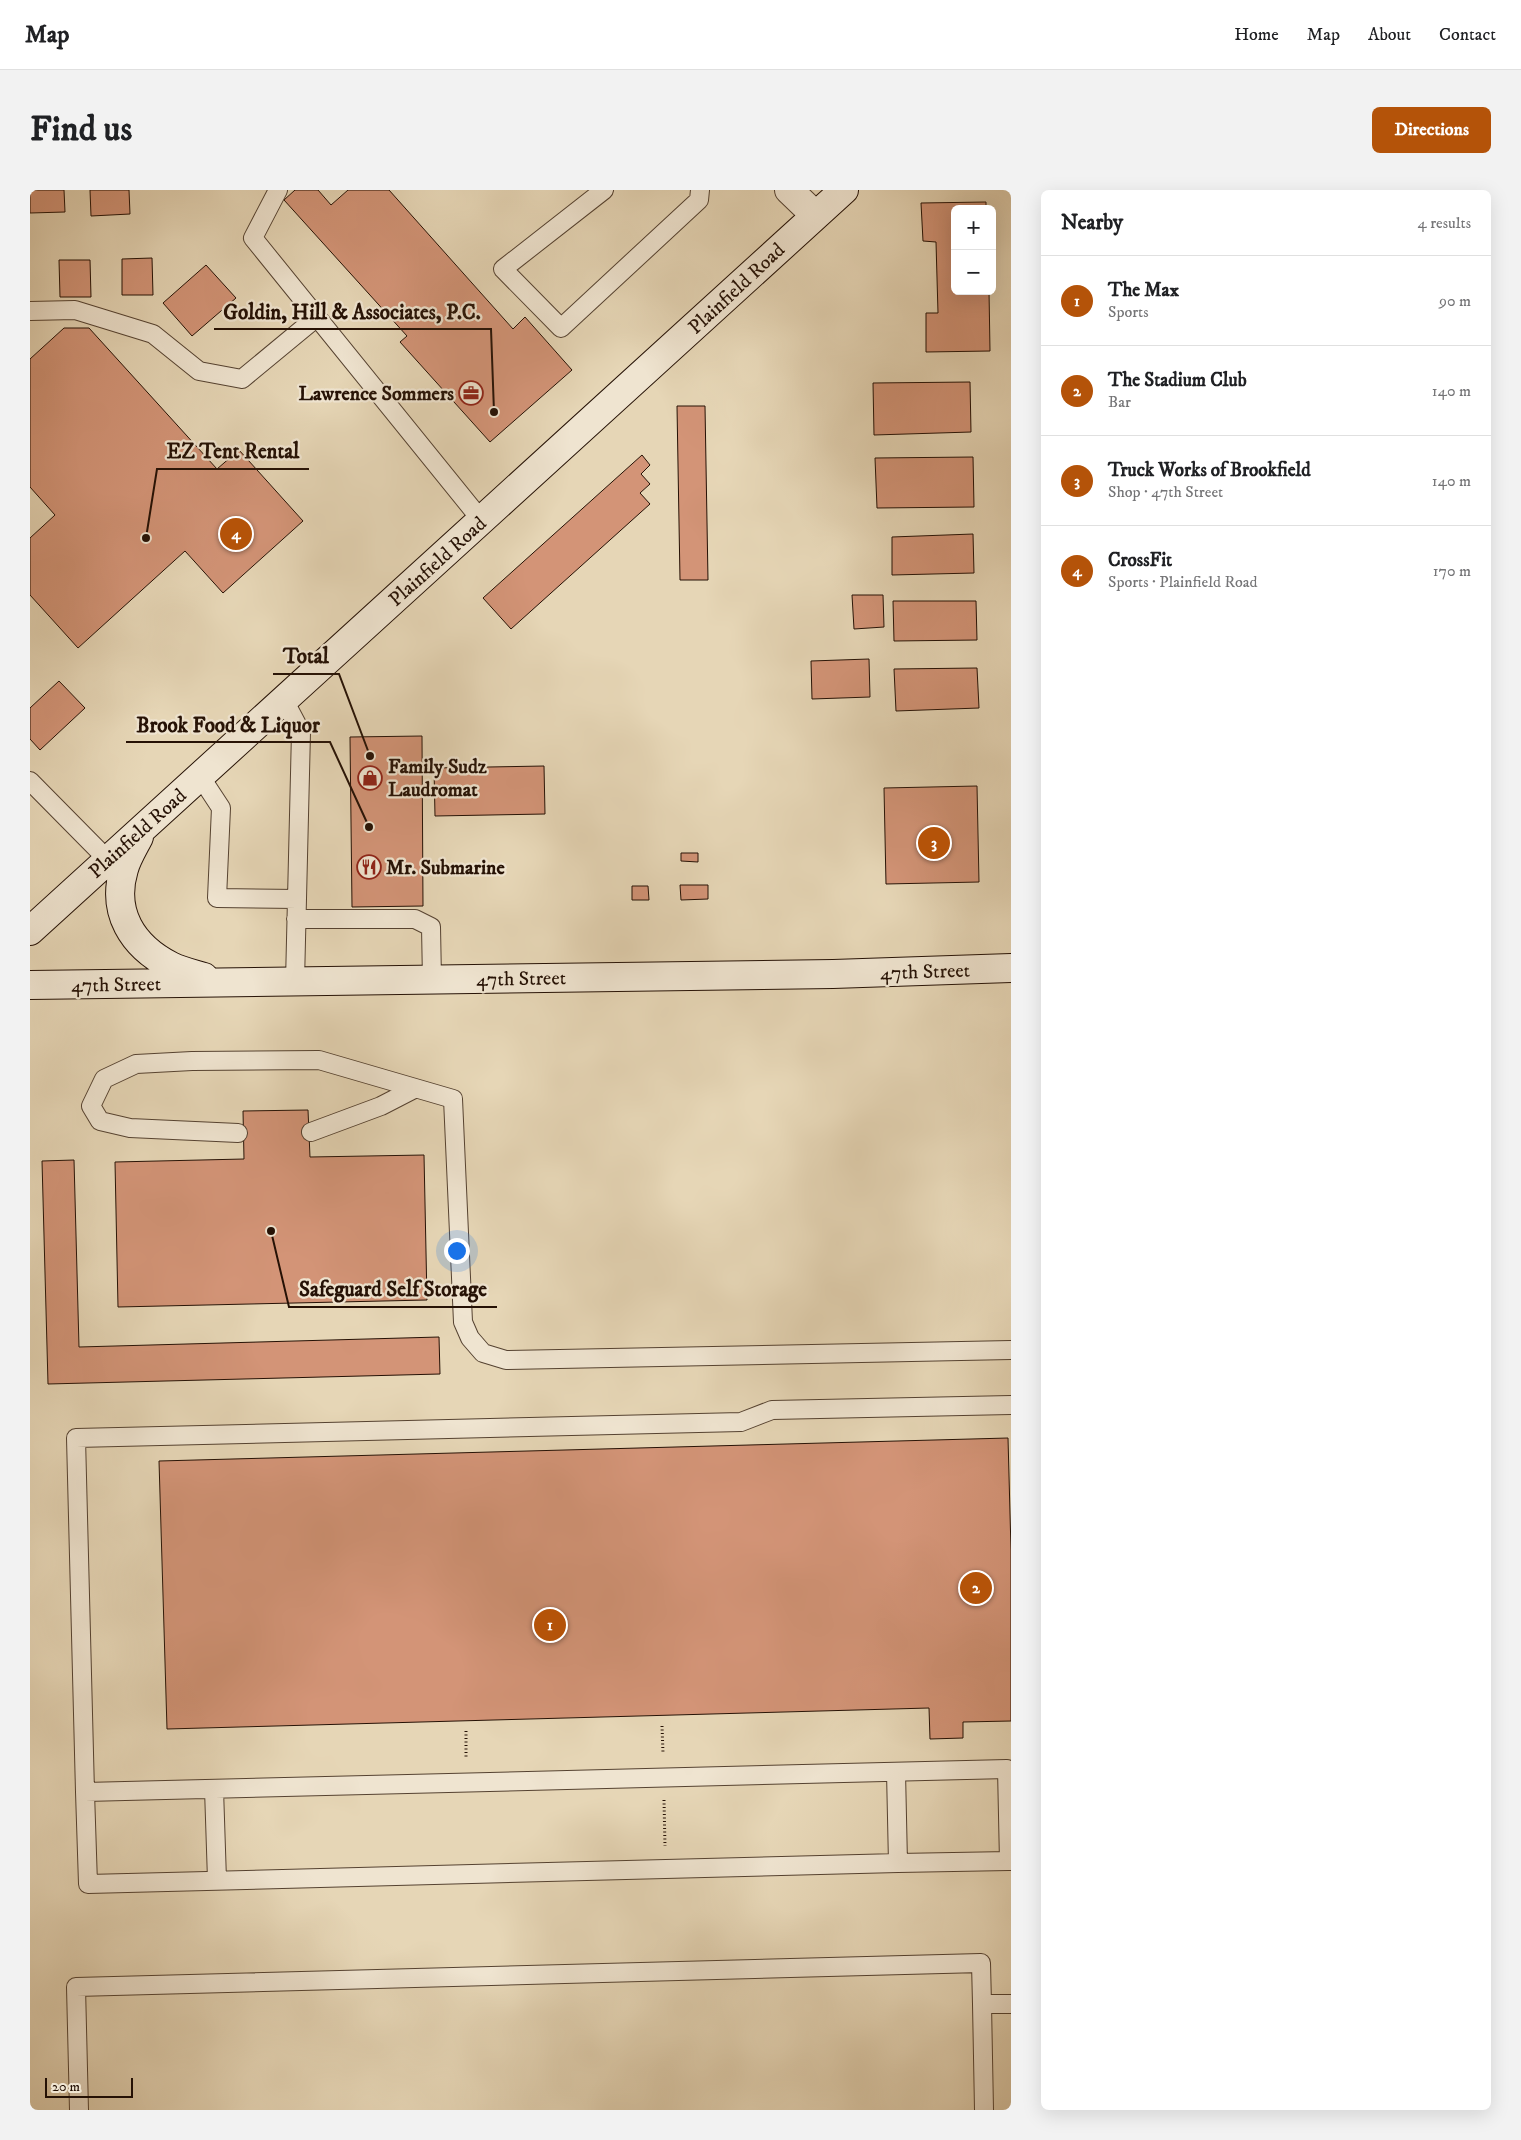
<!DOCTYPE html>
<meta charset="utf-8">
<style>
:root{--surface:#fff;--page:#f2f2f2;--text:#202124;--muted:#757577;--line:#e0e0e0;--accent:#b45309}
body{margin:0;font-family:"IM FELL DW Pica",serif;background:var(--page);color:var(--text)}
.controls{position:absolute;right:15px;top:15px;display:grid;overflow:hidden;border-radius:8px;box-shadow:0 5px 20px #0002}
.controls button{width:45px;height:45px;display:grid;place-items:center;padding:0;border:0;border-bottom:1px solid var(--line);background:var(--surface);color:var(--text);font:25px sans-serif}
.scale{position:absolute;left:15px;bottom:12px;width:88px;box-sizing:border-box;padding-left:5px;border:2px solid #251105;border-top:0;font-size:14px;line-height:18px;white-space:nowrap;color:#251105;-webkit-text-stroke:4px #efe4d0;paint-order:stroke}
.you{position:absolute;left:426px;top:1060px;width:18px;height:18px;margin:-12px;border:4px solid #fff;border-radius:50%;background:#1a73e8;box-shadow:0 0 0 8px #1a73e833}
.badge{display:grid;place-items:center;width:32px;height:32px;border-radius:50%;background:var(--accent);color:#fff;font-size:16px;font-weight:700}
.pin{position:absolute;translate:-50% -50%;border:2px solid #fff;box-shadow:0 1px 5px #0006}
.list{margin:0;padding:0;list-style:none}
h2{display:flex;justify-content:space-between;align-items:center;height:65px;margin:0;padding:0 20px;font-size:21px}
h2 small{font-size:16px;font-weight:400;color:var(--muted)}
.list li{display:grid;grid-template-columns:32px 1fr auto;gap:15px;align-items:center;box-sizing:border-box;height:90px;padding:0 20px;border-top:1px solid var(--line)}
.list b{display:block;font-size:19px;white-space:nowrap}
.list p{margin:0;font-size:16px;white-space:nowrap;color:var(--muted)}
.list em{font-size:16px;font-style:normal;color:var(--muted)}
.map{position:relative;flex:none;width:981px;height:1920px;overflow:hidden;border-radius:8px}
header{display:flex;align-items:center;gap:30px;box-sizing:border-box;height:70px;padding:0 25px;background:var(--surface);border-bottom:1px solid var(--line)}
header strong{font-size:24px}
nav{display:flex;gap:28px;margin-inline-start:auto;font-size:18px}
.intro{display:flex;align-items:center;justify-content:space-between;box-sizing:border-box;height:120px;padding:0 30px}
h1{margin:0;font-size:35px}
.button{padding:12px 22px;border-radius:8px;background:var(--accent);color:#fff;font-size:18px;font-weight:700}
main{display:flex;gap:30px;padding:0 30px}
aside{flex:1;background:var(--surface);border-radius:8px;box-shadow:0 5px 20px #0002}
.map>svg:first-child{display:block}
</style>
<header>
<strong>Map</strong>
<nav><a>Home</a><a>Map</a><a>About</a><a>Contact</a></nav>
</header>
<div class="intro"><h1>Find us</h1><a class="button">Directions</a></div>
<main>
<div class="map">
<svg width="981" height="1920" viewBox="0 0 981 1920">
<rect width="100%" height="100%" fill="#e6d6b6"/>
<filter id="stains"><feTurbulence type="fractalNoise" baseFrequency=".004" numOctaves="4"/><feColorMatrix values="0 0 0 0 .2 0 0 0 0 .09 0 0 0 0 .02 0 0 0 .5 -.17"/></filter>
<radialGradient id="worn" r=".72"><stop offset=".6" stop-color="#630" stop-opacity="0"/><stop offset="1" stop-color="#630" stop-opacity=".3"/></radialGradient>
<!-- building -->
<path fill="#d39477" stroke="#251105" d="M0,0H34L35,22L0,23Z
M60,0H99L100,24L61,26Z
M265,0H288L301,15L318,0H359L483,139L495,127L542,180L460,252L370,152L377,146L254,10Z
M956,12V19H925V101H959L960,161L896,162V123H908L906,52L893,51L891,13Z
M122,68L123,105H92V69Z
M29,70H60L61,107H30Z
M176,75L206,108L162,146L133,113Z
M34,138H59L187,279L209,260L273,331L193,403L155,361L48,458L0,405V348L25,325L0,297V169Z
M940,192L941,242L844,245L843,193Z
M647,216H675L678,390H650Z
M612,265L620,275L611,284L620,294L610,303L620,314L481,439L453,408Z
M943,267L944,317L847,318L845,268Z
M943,344L944,383L862,385V347Z
M822,405H853L854,437L824,439Z
M863,411H946L947,450L864,451Z
M839,469L840,507L782,509L781,471Z
M947,478L949,518L866,521L864,479Z
M29,491L55,518L10,560L0,549V518Z
M392,546L393,716L322,717L320,547Z
M514,576L515,624L405,626L404,578Z
M947,596L949,692L856,694L854,598Z
M651,663H668V672L651,671Z
M650,695H678V709L651,710Z
M602,696H618L619,710H602Z
M278,920L280,967L394,965L397,1110L88,1117L85,972L214,969L213,921Z
M44,970L49,1157L409,1147L410,1184L18,1194L12,971Z
M978,1248L981,1360V1531L933,1532V1548L900,1549L899,1518L137,1539L129,1271Z"/>
<g fill="none" stroke-linecap="round" stroke-linejoin="round">
<!-- lane casing -->
<g stroke="#554231" stroke-width="20">
<path id="lane" d="M248,0L223,48L452,331
M574,0L473,79L531,138L669,10L670,0
M0,121L45,120L123,144L169,181L212,189L287,127
M254,510L271,542L265,792
M170,586L191,618L187,708L267,709
M0,591L78,670
M266,729H385L401,737L402,790
M281,942L351,916L384,899
M208,943L100,938L70,931L61,916L74,889L106,874L162,871L289,870L423,909L433,1132L440,1148L453,1163L476,1170L981,1160
M866,1582L868,1673
M184,1599L187,1690
M55,1602L46,1248L711,1232L742,1220L981,1215
M979,1671L977,1579L55,1602L58,1694L868,1673L979,1671H981
M952,1814L954,1920
M49,1920L46,1797L951,1773L952,1814H981"/>
</g>
<!-- street casing -->
<g stroke="#554231" stroke-width="30">
<path id="street" d="M759,0L785,25"/>
</g>
<!-- secondary casing -->
<g stroke="#251105" stroke-width="30">
<path id="secondary" d="M109,647C104,657 97,668 94,679C81,722 102,756 141,776C151,781 164,784 174,787
M0,741L814,0
M0,795L803,784L981,778"/>
</g>
<!-- path -->
<path stroke="#251105" stroke-width="3" stroke-dasharray="1 2.5" stroke-linecap="butt" d="M632,1536L633,1563
M436,1541V1568
M634,1610L635,1656"/>
<!-- lane -->
<use href="#lane" stroke="#efe4d0" stroke-width="18"/>
<!-- street -->
<use href="#street" stroke="#efe4d0" stroke-width="28"/>
<!-- secondary -->
<use href="#secondary" stroke="#efe4d0" stroke-width="28"/>
</g>
<!-- icons -->
<defs>
<g id="office-ring" transform="scale(1.25)"><circle r="9.5" fill="#efe4d0" stroke="#8f2418" stroke-width="1.5"/><path d="M-6-3h4V-5.5h4V-3h4V5H-6ZM-1-4.5V-3h2v-1.5ZM-6 0V1H6V0Z" fill="#8f2418"/></g>
<g id="shop-ring" transform="scale(1.25)"><circle r="9.5" fill="#efe4d0" stroke="#8f2418" stroke-width="1.5"/><path d="M-5-2.5h2.3a2.7 3.5 0 0 1 5.4 0H5L5.5 6h-11ZM-1.5-2.5h3a1.5 2.3 0 0 0-3 0Z" fill="#8f2418"/></g>
<g id="restaurant-ring" transform="scale(1.25)"><circle r="9.5" fill="#efe4d0" stroke="#8f2418" stroke-width="1.5"/><path d="M-5-6h1v4h1v-4h1v4h1v-4h1v5L-1.5 .5V6h-2V.5L-5-1ZM5-6V6H3V1.5H1.5Q1.5-4 5-6Z" fill="#8f2418"/></g>
</defs>
<g fill-rule="evenodd">
<use href="#office-ring" x="441" y="203"/>
<use href="#shop-ring" x="340" y="588"/>
<use href="#restaurant-ring" x="339" y="677"/>
</g>
<g text-anchor="middle" stroke-width="4.5" stroke-linejoin="round" paint-order="stroke">
<!-- street labels -->
<g font-size="20" fill="#251105" stroke="#efe4d0">
<text transform="translate(706 98) rotate(-43)" y="7">Plainfield Road</text>
<text transform="translate(407 371) rotate(-42)" y="7">Plainfield Road</text>
<text transform="translate(107 643) rotate(-42)" y="7">Plainfield Road</text>
<text transform="translate(895 781) rotate(-2)" y="7">47th Street</text>
<text transform="translate(491 788) rotate(-1)" y="7">47th Street</text>
<text transform="translate(86 794) rotate(-1)" y="7">47th Street</text>
</g>
<!-- poi labels -->
<g font-size="20" font-weight="bold" fill="#251105" stroke="#efe4d0" text-anchor="start">
<text x="424" y="210" text-anchor="end">Lawrence Sommers</text>
<text x="358" y="583">Family Sudz<tspan x="358" dy="23">Laudromat</tspan></text>
<text x="356" y="684">Mr. Submarine</text>
</g>
</g>
<!-- callouts -->
<path fill="none" stroke="#251105" stroke-width="2" d="M464 222L461 139H184M116 348L127 279H279M340 566L309 484H243M339 637L300 552H96M241 1041L259 1117H467"/>
<g fill="#251105" stroke="#efe4d0" stroke-width="2">
<circle cx="464" cy="222" r="5"/>
<circle cx="116" cy="348" r="5"/>
<circle cx="340" cy="566" r="5"/>
<circle cx="339" cy="637" r="5"/>
<circle cx="241" cy="1041" r="5"/>
</g>
<g font-size="21" text-anchor="middle" font-weight="bold" fill="#251105" stroke="#efe4d0" stroke-width="4.5" stroke-linejoin="round" paint-order="stroke">
<text x="322" y="129">Goldin, Hill &amp; Associates, P.C.</text>
<text x="203" y="268">EZ Tent Rental</text>
<text x="276" y="473">Total</text>
<text x="198" y="542">Brook Food &amp; Liquor</text>
<text x="363" y="1106">Safeguard Self Storage</text>
</g>
<rect width="100%" height="100%" filter="url(#stains)"/>
<rect width="100%" height="100%" fill="url(#worn)"/>
</svg>
<div class="controls">
<button>+</button>
<button>−</button>
</div>
<div class="scale">20 m</div>
<div class="you"></div>
<div class="pin badge" style="left:520px;top:1435px">1</div>
<div class="pin badge" style="left:946px;top:1398px">2</div>
<div class="pin badge" style="left:904px;top:653px">3</div>
<div class="pin badge" style="left:206px;top:344px">4</div>
</div>
<aside>
<h2>Nearby<small>4 results</small></h2>
<ul class="list">
<li><span class="badge">1</span><div><b>The Max</b><p>Sports</p></div><em>90 m</em></li>
<li><span class="badge">2</span><div><b>The Stadium Club</b><p>Bar</p></div><em>140 m</em></li>
<li><span class="badge">3</span><div><b>Truck Works of Brookfield</b><p>Shop · 47th Street</p></div><em>140 m</em></li>
<li><span class="badge">4</span><div><b>CrossFit</b><p>Sports · Plainfield Road</p></div><em>170 m</em></li>
</ul>
</aside>
</main>
